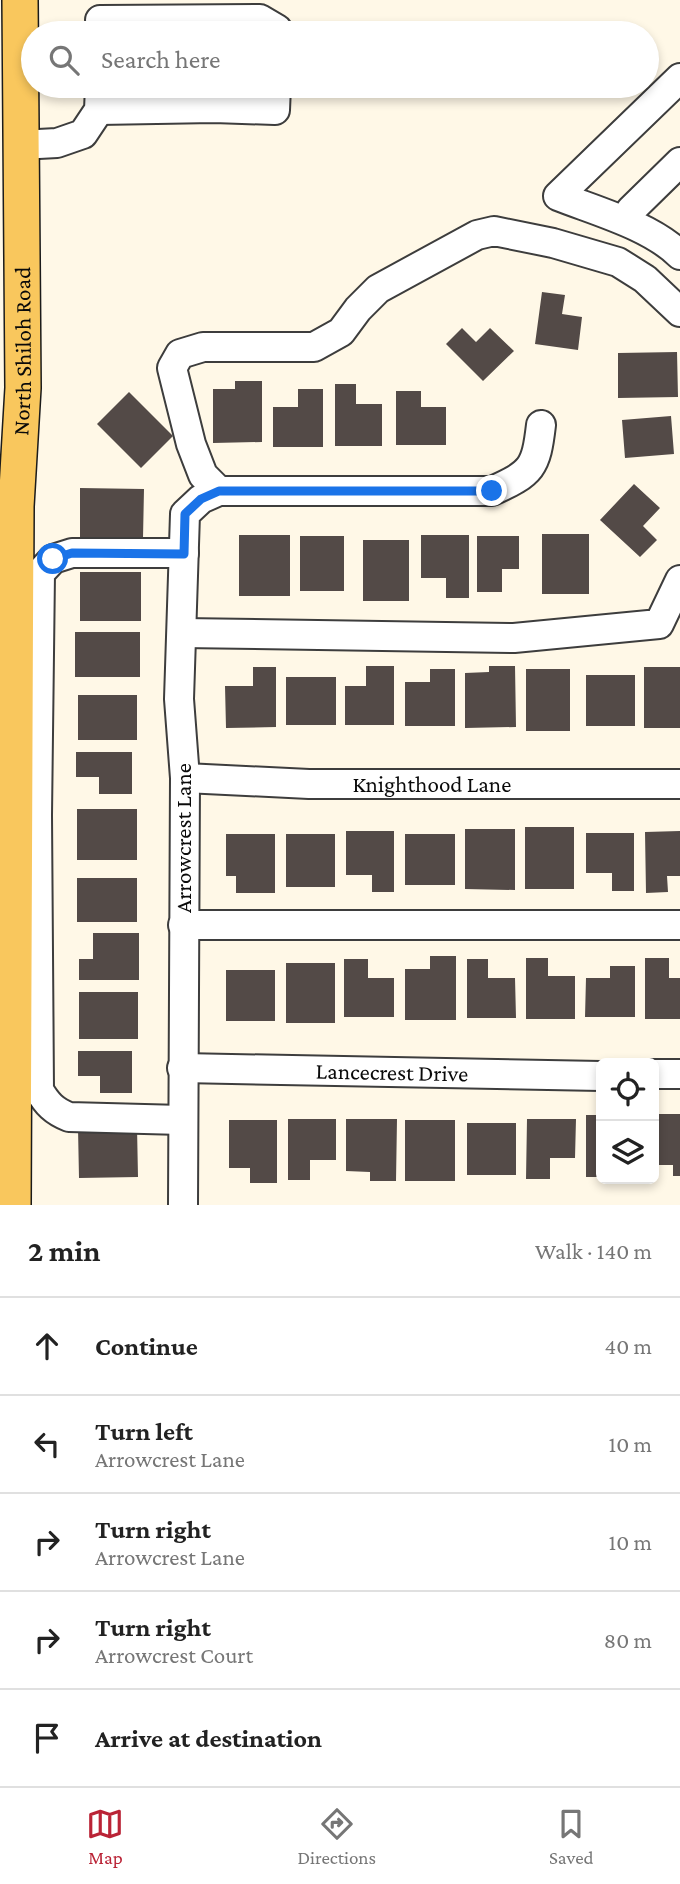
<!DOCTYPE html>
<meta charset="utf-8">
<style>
:root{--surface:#fff;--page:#f6f6f6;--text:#222;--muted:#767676;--line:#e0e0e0;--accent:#ba2336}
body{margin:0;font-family:"Crimson Pro",serif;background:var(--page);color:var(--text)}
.controls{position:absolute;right:21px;bottom:21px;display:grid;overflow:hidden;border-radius:10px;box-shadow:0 4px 10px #0003}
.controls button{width:63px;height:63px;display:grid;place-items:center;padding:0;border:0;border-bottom:2px solid var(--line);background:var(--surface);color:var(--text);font:35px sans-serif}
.stop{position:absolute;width:21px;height:21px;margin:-16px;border:5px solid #1a73e8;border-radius:50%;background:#fff}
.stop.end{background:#1a73e8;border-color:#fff;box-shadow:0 2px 7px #0008}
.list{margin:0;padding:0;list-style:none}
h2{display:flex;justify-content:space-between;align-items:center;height:91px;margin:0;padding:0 28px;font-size:30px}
h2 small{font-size:23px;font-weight:400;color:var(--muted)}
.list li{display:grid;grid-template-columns:46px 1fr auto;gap:21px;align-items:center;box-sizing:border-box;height:98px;padding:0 28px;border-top:2px solid var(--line)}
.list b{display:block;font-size:26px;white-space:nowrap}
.list p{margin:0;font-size:23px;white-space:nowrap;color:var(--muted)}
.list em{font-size:23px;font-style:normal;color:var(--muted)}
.icon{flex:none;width:38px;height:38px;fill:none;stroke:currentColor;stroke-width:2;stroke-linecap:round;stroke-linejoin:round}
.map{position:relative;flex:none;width:680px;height:1205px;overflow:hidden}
.search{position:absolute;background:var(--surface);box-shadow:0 4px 10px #0003;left:21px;right:21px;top:21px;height:77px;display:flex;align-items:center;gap:18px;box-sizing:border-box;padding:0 24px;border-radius:38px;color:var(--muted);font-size:26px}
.sheet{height:581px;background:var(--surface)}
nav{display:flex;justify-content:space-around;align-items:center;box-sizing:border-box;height:98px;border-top:2px solid var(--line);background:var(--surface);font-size:19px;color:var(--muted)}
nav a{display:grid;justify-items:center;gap:4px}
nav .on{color:var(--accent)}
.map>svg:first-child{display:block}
</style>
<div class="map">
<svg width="680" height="1205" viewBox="0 0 680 1205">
<rect width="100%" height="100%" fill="#fff8e7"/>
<!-- building -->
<path fill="#534a47" d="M542,292L565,295L562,314L582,317L578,350L535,344Z
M462,328L476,342L490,328L514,351L483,381L446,344Z
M677,352L678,397L618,398V353Z
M235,381H262V442L213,443V389H235Z
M335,384H356V404H382V446H335Z
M298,389H323V447H273V407H298Z
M396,391H421V407H446V445H396Z
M129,392L173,436L141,468L97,424Z
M671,416L674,454L625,458L622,420Z
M634,484L660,508L643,526L657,540L640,557L600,520Z
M80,488L144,489L143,538H80Z
M542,534H589V594H542Z
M239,535H290V596H239Z
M421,535H469V598H446V578H421Z
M300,536H344V591H300Z
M477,536H519V569H502V592H477Z
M363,540H409V601H363Z
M80,572H141V621H80Z
M75,632H140V677H75Z
M366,666H394V725H345V686H366Z
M489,666H515L516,727L465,728V673L489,672Z
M253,667H276V727L226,728L225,686H253Z
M644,667H680V728H644Z
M430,669H455V726H405V682H430Z
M526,669H570V731H526Z
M586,675H635V726H586Z
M286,677H336V725H286Z
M78,695H137V740H78Z
M76,752H132V794H99V777H76Z
M77,809H137V860H77Z
M525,827H574V889H525Z
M465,829H515V890L465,889Z
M346,831H394V892H372V875H346Z
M680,831V876H667L668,892L646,893L645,832Z
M586,833H634V891H612V873H586Z
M226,834H275V893H236V876H226Z
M286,834H335V887H286Z
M405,834H455V885H405Z
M77,878H137V922H77Z
M93,933H139V980H79V959H93Z
M430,956H456V1020H405V969H430Z
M526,958H548V976H575V1019H526Z
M645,958H669V978H680V1019H645Z
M344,959H368V978H394V1017H344Z
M467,959H488V978H515L516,1018H467Z
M286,963H335V1023H286Z
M610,966H635V1017H585L586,978H610Z
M226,970H275V1021H226Z
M79,992H138V1039H79Z
M78,1051H132V1093H100V1076H78Z
M654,1114H680V1176H673V1165H654Z
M586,1115H601V1177H586Z
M288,1119H336V1160H310V1180H288Z
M346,1119H397L396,1181H370V1172L346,1171Z
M527,1119H576L575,1158H550V1179H526Z
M229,1120H277V1183H250V1168H229Z
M405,1120H455V1181H405Z
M467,1123H516V1175H467Z
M137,1127L138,1177L79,1178L78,1128Z"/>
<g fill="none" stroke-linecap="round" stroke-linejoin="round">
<!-- minor casing -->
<g stroke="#3d3d3d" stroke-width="32">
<g id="minor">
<path d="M100,20L260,19L277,29V33"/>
<path d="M680,78L558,196C596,211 651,226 680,255"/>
<path d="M214,108L251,86"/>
<path d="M99,110L214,108L275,110L276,86"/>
<path d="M20,145L57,143L83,134L99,110L100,86"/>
<path d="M631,210L680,162"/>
<path d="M219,491L203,475L191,444L172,368L180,354L203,347H314L341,332L358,309L378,289L477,235L494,231L553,243L618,262L645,279L680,312"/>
<path d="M182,633L514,638L659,624L680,580"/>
<path id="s1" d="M185,778L309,784H680"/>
<path d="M183,925H680"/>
<path id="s2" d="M182,1068L601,1076"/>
<path d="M654,1074H680"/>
<path d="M182,1120L69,1117C54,1111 47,1104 39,1090L37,815L40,573L53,559L72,553H184"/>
<path d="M183,1205L185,778L179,699L185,514L201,499L219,491H492C532,473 536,468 541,425"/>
</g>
</g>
<!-- major casing -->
<g stroke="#1b1b1b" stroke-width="38">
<g id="major">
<path id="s3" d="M13,1205L16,506L23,388L20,0"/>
</g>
</g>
<!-- minor -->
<use href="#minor" stroke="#fff" stroke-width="28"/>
<!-- major -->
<use href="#major" stroke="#f9c75d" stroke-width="35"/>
</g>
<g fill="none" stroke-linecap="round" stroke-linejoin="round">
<!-- route -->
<path stroke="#1a73e8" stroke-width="9" d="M53,559L72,553L184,554L185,514L201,499L219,491H492"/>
</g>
<g text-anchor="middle" stroke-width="7" stroke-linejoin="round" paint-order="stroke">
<!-- street labels -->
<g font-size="23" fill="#0a0a0a" stroke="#fff">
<text dy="8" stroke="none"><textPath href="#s3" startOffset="854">North Shiloh Road</textPath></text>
<text dy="8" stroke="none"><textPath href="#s1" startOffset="247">Knighthood Lane</textPath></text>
<text transform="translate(183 838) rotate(-90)" y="8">Arrowcrest Lane</text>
<text dy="8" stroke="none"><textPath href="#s2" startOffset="210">Lancecrest Drive</textPath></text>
</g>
</g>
</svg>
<div class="controls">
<button><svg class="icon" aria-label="locate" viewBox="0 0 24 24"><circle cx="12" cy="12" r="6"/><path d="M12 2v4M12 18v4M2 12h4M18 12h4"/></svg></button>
<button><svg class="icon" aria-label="layers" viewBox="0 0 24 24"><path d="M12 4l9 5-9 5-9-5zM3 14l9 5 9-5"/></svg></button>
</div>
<div class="stop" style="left:53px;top:559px"></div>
<div class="stop end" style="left:492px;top:491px"></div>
<div class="search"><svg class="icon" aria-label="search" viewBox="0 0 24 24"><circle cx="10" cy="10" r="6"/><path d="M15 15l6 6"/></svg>Search here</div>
</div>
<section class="sheet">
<h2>2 min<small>Walk · 140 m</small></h2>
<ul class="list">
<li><svg class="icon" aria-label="ahead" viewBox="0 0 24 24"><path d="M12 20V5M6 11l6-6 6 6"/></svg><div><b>Continue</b></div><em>40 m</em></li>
<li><svg class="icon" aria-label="left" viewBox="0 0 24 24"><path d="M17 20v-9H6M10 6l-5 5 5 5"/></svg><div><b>Turn left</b><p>Arrowcrest Lane</p></div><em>10 m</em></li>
<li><svg class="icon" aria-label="right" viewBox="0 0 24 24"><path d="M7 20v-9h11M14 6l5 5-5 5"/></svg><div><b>Turn right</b><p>Arrowcrest Lane</p></div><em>10 m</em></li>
<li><svg class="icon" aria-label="right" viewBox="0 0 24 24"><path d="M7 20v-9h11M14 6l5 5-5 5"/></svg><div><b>Turn right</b><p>Arrowcrest Court</p></div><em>80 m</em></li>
<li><svg class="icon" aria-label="arrive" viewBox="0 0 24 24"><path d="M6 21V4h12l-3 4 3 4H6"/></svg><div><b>Arrive at destination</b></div></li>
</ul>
</section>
<nav>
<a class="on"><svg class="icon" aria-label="map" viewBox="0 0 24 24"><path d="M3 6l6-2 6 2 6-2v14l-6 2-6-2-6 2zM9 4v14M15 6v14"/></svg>Map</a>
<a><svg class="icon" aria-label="directions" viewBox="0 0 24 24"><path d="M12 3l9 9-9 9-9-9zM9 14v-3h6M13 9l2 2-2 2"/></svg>Directions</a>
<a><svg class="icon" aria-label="saved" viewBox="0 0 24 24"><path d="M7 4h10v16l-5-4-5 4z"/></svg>Saved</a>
</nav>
